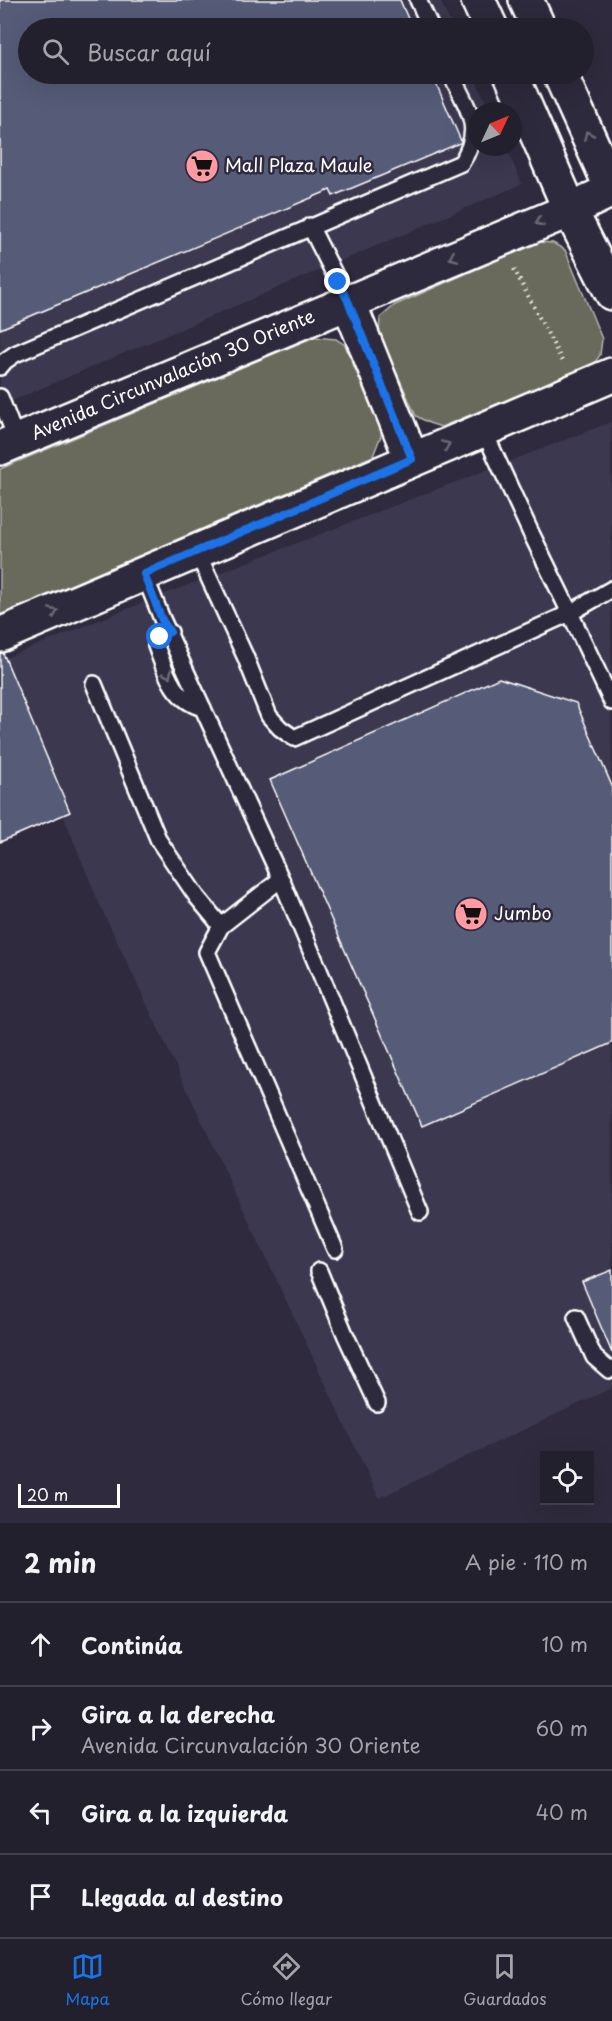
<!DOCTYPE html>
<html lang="es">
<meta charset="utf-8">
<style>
:root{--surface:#23202e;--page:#2f2d3a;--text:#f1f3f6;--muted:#a3a3aa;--line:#403e4a;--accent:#1a73e8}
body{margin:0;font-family:"Playpen Sans",sans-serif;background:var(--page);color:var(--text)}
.controls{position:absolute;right:18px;bottom:18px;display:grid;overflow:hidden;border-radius:0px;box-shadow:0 6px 24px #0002}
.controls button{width:54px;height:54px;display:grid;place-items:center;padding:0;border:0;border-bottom:2px solid var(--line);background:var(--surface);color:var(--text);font:30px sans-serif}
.compass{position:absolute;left:468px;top:102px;width:54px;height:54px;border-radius:50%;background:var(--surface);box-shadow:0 6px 24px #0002;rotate:46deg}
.scale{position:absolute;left:18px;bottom:15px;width:102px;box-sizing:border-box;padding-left:6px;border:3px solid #fff;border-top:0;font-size:16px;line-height:21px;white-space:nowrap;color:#fff;-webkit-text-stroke:4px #2f2a3d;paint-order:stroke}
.stop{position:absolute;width:18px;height:18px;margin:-14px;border:4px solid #1a73e8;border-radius:50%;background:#fff}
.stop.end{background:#1a73e8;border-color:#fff;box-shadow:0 2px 6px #0008}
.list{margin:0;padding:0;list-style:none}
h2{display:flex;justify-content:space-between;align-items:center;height:78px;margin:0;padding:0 24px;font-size:26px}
h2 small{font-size:20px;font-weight:400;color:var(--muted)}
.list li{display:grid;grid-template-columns:39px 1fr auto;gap:18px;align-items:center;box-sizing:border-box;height:84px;padding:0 24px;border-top:2px solid var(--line)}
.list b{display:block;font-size:22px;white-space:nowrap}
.list p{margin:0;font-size:20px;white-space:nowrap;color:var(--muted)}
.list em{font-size:20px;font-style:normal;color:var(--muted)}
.icon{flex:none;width:33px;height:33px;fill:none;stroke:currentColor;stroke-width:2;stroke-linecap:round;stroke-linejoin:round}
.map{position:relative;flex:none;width:612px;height:1523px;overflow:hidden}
.search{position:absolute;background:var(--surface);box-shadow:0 6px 24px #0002;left:18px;right:18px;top:18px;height:66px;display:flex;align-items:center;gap:15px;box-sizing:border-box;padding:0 21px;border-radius:33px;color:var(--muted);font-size:22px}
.sheet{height:414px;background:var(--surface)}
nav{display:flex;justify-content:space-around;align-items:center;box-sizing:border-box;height:84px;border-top:2px solid var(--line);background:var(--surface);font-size:16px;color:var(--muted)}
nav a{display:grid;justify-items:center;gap:3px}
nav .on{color:var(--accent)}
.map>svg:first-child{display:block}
</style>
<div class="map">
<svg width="612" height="1523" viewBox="0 0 612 1523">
<rect width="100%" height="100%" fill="#2f2a3d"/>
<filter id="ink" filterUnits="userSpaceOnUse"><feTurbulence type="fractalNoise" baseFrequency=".0167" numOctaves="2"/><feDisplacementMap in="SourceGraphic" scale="12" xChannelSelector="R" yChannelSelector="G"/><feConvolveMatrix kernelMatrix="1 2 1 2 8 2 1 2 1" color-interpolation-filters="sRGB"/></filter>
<g filter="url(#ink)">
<!-- built -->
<path fill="#3b394f" d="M0,0H440L453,28H28V74H473L490,111H477V147H506L522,184L0,406Z
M611,422L612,1388L379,1498L98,901L0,660L149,600Z"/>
<!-- green -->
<path fill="#6a6b5c" stroke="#b4b5ae" stroke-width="1.5" d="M538,242L553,243L565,250L602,339L600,355L594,364L441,427L429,423L416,416L379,333L380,318L395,305Z
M314,337L336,339L345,345L382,433L373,456L0,615V469Z"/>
<!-- building -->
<path fill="#575c78" stroke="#fff" stroke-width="1.5" d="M0,0H400L412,28H28V74H432L461,141L460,143L333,196L330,190L0,329Z
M0,653H3L70,812L0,842Z
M499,678L576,703L612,786V1043L422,1126L270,780Z
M612,1270V1353L582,1282Z"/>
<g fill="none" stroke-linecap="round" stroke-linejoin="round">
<!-- service casing -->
<g stroke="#fff" stroke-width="20">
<path id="service" d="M418,0L431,28
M310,226L348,301
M0,367L5,361L15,354L461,163C485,127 467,109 451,74
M0,397L17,441
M483,429L530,531L570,613L612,589
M197,552L245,656L269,716L280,728L294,738L570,613L612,702
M144,574L162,619L281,879L420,1212
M170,632L160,637L156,646C166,673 173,700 203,708
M94,684L159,841L197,897L221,926
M281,879L221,926L207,952L335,1249
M319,1271L345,1334L377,1403
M576,1317L594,1357L609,1370L612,1369"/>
</g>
<!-- secondary casing -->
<g stroke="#fff" stroke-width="38">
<path id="secondary" d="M478,0L491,28
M526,0L539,28
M511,74L570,210L612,293
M560,74L612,189
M348,301L412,460
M0,448L570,210L612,190
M0,635L612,375"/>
</g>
<!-- path -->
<path stroke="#fff" stroke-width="4" stroke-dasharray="1.5 4.5" stroke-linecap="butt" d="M514,269L562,361"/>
<!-- service -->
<use href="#service" stroke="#2f2a3d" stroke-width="15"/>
<!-- secondary -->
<use href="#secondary" stroke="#2f2a3d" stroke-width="33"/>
</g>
<!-- one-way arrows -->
<defs><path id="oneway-chevron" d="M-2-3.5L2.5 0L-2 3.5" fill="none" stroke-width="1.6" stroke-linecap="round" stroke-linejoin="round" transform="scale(1.5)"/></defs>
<g stroke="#6d6a77">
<use href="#oneway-chevron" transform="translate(588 135) rotate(-114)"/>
<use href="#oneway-chevron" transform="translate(539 222) rotate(158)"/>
<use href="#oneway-chevron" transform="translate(453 257) rotate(157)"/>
<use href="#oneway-chevron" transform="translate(446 445) rotate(-23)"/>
<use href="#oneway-chevron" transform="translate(54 612) rotate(-23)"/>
<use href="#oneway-chevron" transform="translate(168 674) rotate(63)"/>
</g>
</g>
<g fill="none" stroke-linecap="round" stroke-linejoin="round" filter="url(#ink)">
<!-- route -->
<path stroke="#1a73e8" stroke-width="8" d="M160,637L170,632L162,620L144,574L412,459L348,301L338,282"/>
</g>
<!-- icons -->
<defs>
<g id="supermarket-disc" transform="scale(1.725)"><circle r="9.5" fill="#ff9aa2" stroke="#2f2a3d"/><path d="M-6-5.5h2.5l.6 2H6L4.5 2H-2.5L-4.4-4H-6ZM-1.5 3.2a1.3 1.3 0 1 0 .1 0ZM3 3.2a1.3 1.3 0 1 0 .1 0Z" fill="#111"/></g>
</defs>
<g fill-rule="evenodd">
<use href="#supermarket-disc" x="202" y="166"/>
<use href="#supermarket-disc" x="471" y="914"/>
</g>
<g text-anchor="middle" stroke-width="5" stroke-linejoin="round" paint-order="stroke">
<!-- poi labels -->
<g font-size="18" fill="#fff" stroke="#2f2a3d" text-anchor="start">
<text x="225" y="172">Mall Plaza Maule</text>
<text x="494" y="920">Jumbo</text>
</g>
<!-- street labels -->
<g font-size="18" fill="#fff" stroke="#2f2a3d">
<text transform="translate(173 375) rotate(-23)" y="6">Avenida Circunvalación 30 Oriente</text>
</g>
</g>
</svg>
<div class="controls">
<button><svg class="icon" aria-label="locate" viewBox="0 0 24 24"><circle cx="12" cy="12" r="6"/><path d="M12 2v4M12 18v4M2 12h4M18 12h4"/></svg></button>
</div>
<svg class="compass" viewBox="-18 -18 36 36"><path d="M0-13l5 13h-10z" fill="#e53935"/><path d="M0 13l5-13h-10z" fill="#a3a3aa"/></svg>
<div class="scale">20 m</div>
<div class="stop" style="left:160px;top:637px"></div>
<div class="stop end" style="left:338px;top:282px"></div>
<div class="search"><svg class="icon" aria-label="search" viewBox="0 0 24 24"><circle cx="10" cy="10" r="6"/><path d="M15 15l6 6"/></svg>Buscar aquí</div>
</div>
<section class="sheet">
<h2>2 min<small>A pie · 110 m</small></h2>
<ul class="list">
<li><svg class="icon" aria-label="ahead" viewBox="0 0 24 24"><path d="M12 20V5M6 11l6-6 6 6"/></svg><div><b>Continúa</b></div><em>10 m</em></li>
<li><svg class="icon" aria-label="right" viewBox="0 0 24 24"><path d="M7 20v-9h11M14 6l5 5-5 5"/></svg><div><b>Gira a la derecha</b><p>Avenida Circunvalación 30 Oriente</p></div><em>60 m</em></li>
<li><svg class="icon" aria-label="left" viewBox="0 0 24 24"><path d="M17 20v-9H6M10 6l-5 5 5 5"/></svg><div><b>Gira a la izquierda</b></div><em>40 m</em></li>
<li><svg class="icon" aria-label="arrive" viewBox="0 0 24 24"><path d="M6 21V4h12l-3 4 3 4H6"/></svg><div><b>Llegada al destino</b></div></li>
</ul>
</section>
<nav>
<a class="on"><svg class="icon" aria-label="map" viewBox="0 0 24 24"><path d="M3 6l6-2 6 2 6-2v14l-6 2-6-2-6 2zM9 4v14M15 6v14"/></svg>Mapa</a>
<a><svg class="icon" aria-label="directions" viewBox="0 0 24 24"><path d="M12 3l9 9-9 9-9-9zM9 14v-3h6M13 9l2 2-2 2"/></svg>Cómo llegar</a>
<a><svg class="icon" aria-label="saved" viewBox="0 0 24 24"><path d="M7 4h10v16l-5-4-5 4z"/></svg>Guardados</a>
</nav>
